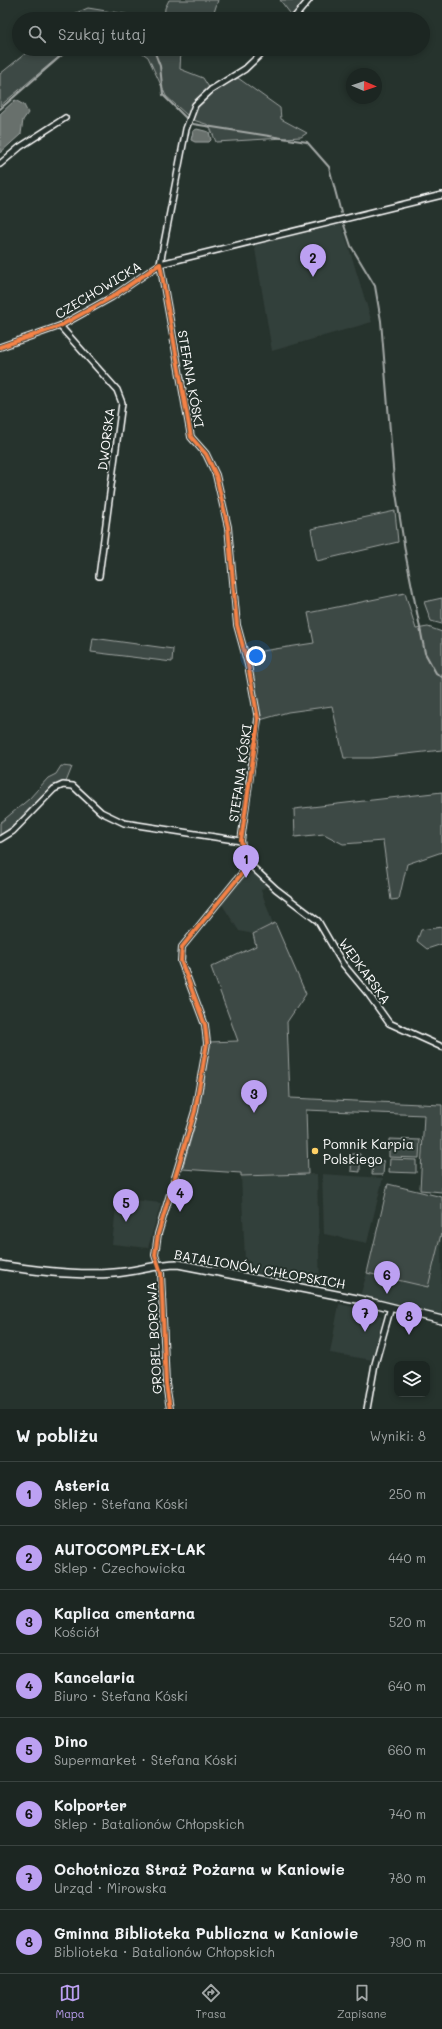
<!DOCTYPE html>
<html lang="pl">
<meta charset="utf-8">
<style>
:root{--surface:#1c2622;--page:#29322f;--text:#f1f3f6;--muted:#a0a5a5;--line:#3a4340;--accent:#bca0f2}
body{margin:0;font-family:Mali,sans-serif;background:var(--page);color:var(--text)}
.controls{position:absolute;right:12px;bottom:12px;display:grid;overflow:hidden;border-radius:8px;box-shadow:0 2px 6px #0003}
.controls button{width:36px;height:36px;display:grid;place-items:center;padding:0;border:0;border-bottom:1px solid var(--line);background:var(--surface);color:var(--text);font:20px sans-serif}
.compass{position:absolute;left:346px;top:68px;width:36px;height:36px;border-radius:50%;background:var(--surface);box-shadow:0 2px 6px #0003;rotate:92deg}
.you{position:absolute;left:256px;top:656px;width:14px;height:14px;margin:-10px;border:3px solid #fff;border-radius:50%;background:#1a73e8;box-shadow:0 0 0 6px #1a73e833}
.badge{display:grid;place-items:center;width:26px;height:26px;border-radius:50%;background:var(--accent);color:#111;font-size:13px;font-weight:700}
.pin{position:absolute;translate:-50% -33px;filter:drop-shadow(0 1px 2px #0008)}
.pin::after{content:'';position:absolute;top:21px;width:14px;height:12px;background:inherit;clip-path:polygon(0 0,100% 0,50% 100%)}
.list{margin:0;padding:0;list-style:none}
h2{display:flex;justify-content:space-between;align-items:center;height:52px;margin:0;padding:0 16px;font-size:17px}
h2 small{font-size:13px;font-weight:400;color:var(--muted)}
.list li{display:grid;grid-template-columns:26px 1fr auto;gap:12px;align-items:center;box-sizing:border-box;height:64px;padding:0 16px;border-top:1px solid var(--line)}
.list b{display:block;font-size:15px;white-space:nowrap}
.list p{margin:0;font-size:13px;white-space:nowrap;color:var(--muted)}
.list em{font-size:13px;font-style:normal;color:var(--muted)}
.icon{flex:none;width:22px;height:22px;fill:none;stroke:currentColor;stroke-width:2;stroke-linecap:round;stroke-linejoin:round}
.map{position:relative;flex:none;width:442px;height:1409px;overflow:hidden}
.search{position:absolute;background:var(--surface);box-shadow:0 2px 6px #0003;left:12px;right:12px;top:12px;height:44px;display:flex;align-items:center;gap:10px;box-sizing:border-box;padding:0 14px;border-radius:22px;color:var(--muted);font-size:15px}
.sheet{height:564px;background:var(--surface)}
nav{display:flex;justify-content:space-around;align-items:center;box-sizing:border-box;height:56px;border-top:1px solid var(--line);background:var(--surface);font-size:11px;color:var(--muted)}
nav a{display:grid;justify-items:center;gap:2px}
nav .on{color:var(--accent)}
.map>svg:first-child{display:block}
</style>
<div class="map">
<svg width="442" height="1409" viewBox="0 0 442 1409">
<rect width="100%" height="100%" fill="#26332d"/>
<filter id="ink" filterUnits="userSpaceOnUse"><feTurbulence type="fractalNoise" baseFrequency=".025" numOctaves="2"/><feDisplacementMap in="SourceGraphic" scale="8" xChannelSelector="R" yChannelSelector="G"/><feConvolveMatrix kernelMatrix="1 2 1 2 8 2 1 2 1" color-interpolation-filters="sRGB"/></filter>
<g filter="url(#ink)">
<!-- built -->
<path fill="#333f3a" d="M341,222L372,322L272,351L254,243Z
M247,866L268,885L261,890L273,924L253,934L239,931L221,903L245,873Z
M317,1174L320,1288L249,1271V1261L245,1260L241,1176Z
M322,1174L383,1178L367,1243L324,1234Z
M117,1198L161,1203L148,1248L112,1244Z
M441,1233L442,1316L360,1296L367,1273L428,1287Z
M339,1304L370,1311V1313L382,1316L378,1343L372,1360L330,1353Z"/>
<!-- green -->
<path fill="#3e4944" stroke="#9ea4a2" d="M169,0H218L212,19H164L165,8Z
M280,0H307L293,17Z
M88,8L143,17L146,19H62Z
M31,49H68L0,106V74Z
M137,49H181L180,69L203,78L210,89L193,104L188,116L166,96L148,57Z
M238,78L280,108L281,119L307,133L301,137L216,142L209,125L190,119C201,98 217,89 238,78Z
M395,511L398,542L317,561L311,529Z
M405,593L416,629L428,627L442,632V750L371,758H344L332,706L288,712L260,720L249,653L314,643L308,613Z
M442,598V624L431,621L424,602Z
M93,638L173,649L172,662L91,652Z
M61,766L72,767L66,782C53,781 35,807 25,816C17,823 9,829 0,835V823L29,799L48,778L56,774Z
M442,792V852L407,864L399,899L391,900L383,841L343,844L324,834L295,837L294,809Z
M275,923L306,994L287,1022L290,1098L442,1105V1192L420,1190L424,1115L306,1110L308,1174L241,1176V1173L182,1169C195,1127 205,1086 209,1042L238,1041L211,967L256,946L253,934Z
M442,927V944L427,949L417,941L421,930Z
M389,1139L420,1140L419,1158L389,1157Z
M352,1154H360V1172L351,1171Z
M390,1159L416,1160V1173L389,1172Z
M373,1160L384,1161L383,1175H372Z
M388,1184L442,1197V1236L441,1234L428,1287L367,1273Z"/>
<!-- water -->
<path fill="#67706c" stroke="#a4a9a7" d="M15,100L24,105L28,113L23,120L21,134L0,153V114Z
M197,129L209,132L211,140L209,142H195L191,140L193,131Z"/>
<g fill="none" stroke-linecap="round" stroke-linejoin="round">
<!-- stream -->
<path stroke="#a4a9a7" stroke-width="2" d="M148,49L155,53L160,66L163,95L186,118
M0,109L69,49
M193,124L307,142L329,167L341,213
M344,225L351,246L375,286L381,321L394,480L406,557L425,653L436,673L442,677"/>
<!-- street casing -->
<g stroke="#fff" stroke-width="8">
<path id="street" d="M293,19L309,0
M0,164L20,147L65,118
M60,326L117,390L122,403L99,576
M0,347L60,326L112,297L160,264L442,195
M0,839L13,831L54,789L63,785L73,786L101,812L124,823L241,841
M246,861L276,889L318,921L343,964L369,995L389,1023L442,1047
M170,1409L166,1384L161,1273L155,1255L158,1234L195,1111L207,1043L205,1025L181,961L182,947L243,872L246,861L241,841L258,719L248,665L237,625L228,527L216,475L206,454L191,437L160,264L186,129L195,105L211,90L245,69L266,49
M367,1409L375,1364L391,1307"/>
</g>
<!-- secondary casing -->
<g stroke="#fff" stroke-width="10">
<path id="secondary" d="M0,1265C36,1271 77,1276 114,1273C135,1272 156,1264 178,1264L357,1299L442,1320"/>
</g>
<!-- street -->
<use href="#street" stroke="#26332d" stroke-width="5"/>
<!-- secondary -->
<use href="#secondary" stroke="#26332d" stroke-width="7"/>
<!-- cycleway casing -->
<g stroke="#26332d" stroke-width="6">
<path id="cycleway" d="M0,347L60,326L112,297L160,264L191,437L206,454L216,475L228,527L237,625L248,665L258,719L257,730L241,841L246,861L243,872L182,947L181,961L205,1025L207,1043L195,1111L158,1234L155,1255L161,1273L166,1384L170,1409"/>
</g>
<!-- cycleway -->
<use href="#cycleway" stroke="#f48246" stroke-width="4"/>
</g>
</g>
<!-- markers -->
<circle fill="#ffd166" stroke="#26332d" stroke-width="1.5" cx="315" cy="1151" r="4"/>
<g text-anchor="middle" stroke-width="4" stroke-linejoin="round" paint-order="stroke">
<!-- street labels -->
<g font-size="13" fill="#fff" stroke="#26332d">
<text transform="translate(98 290) rotate(-31)" y="5">CZECHOWICKA</text>
<text transform="translate(191 379) rotate(80)" y="5">STEFANA KÓSKI</text>
<text transform="translate(106 439) rotate(-83)" y="5">DWORSKA</text>
<text transform="translate(240 773) rotate(-82)" y="5">STEFANA KÓSKI</text>
<text transform="translate(365 971) rotate(54)" y="5">WĘDKARSKA</text>
<text transform="translate(260 1269) rotate(10)" y="5">BATALIONÓW CHŁOPSKICH</text>
<text transform="translate(154 1338) rotate(-93)" y="5">GROBEL BOROWA</text>
</g>
<!-- poi labels -->
<g font-size="13" fill="#fff" stroke="#26332d" text-anchor="start">
<text x="323" y="1149">Pomnik Karpia<tspan x="323" dy="15">Polskiego</tspan></text>
</g>
</g>
</svg>
<div class="controls">
<button><svg class="icon" aria-label="layers" viewBox="0 0 24 24"><path d="M12 4l9 5-9 5-9-5zM3 14l9 5 9-5"/></svg></button>
</div>
<svg class="compass" viewBox="-18 -18 36 36"><path d="M0-13l5 13h-10z" fill="#e53935"/><path d="M0 13l5-13h-10z" fill="#a0a5a5"/></svg>
<div class="you"></div>
<div class="pin badge" style="left:246px;top:878px">1</div>
<div class="pin badge" style="left:313px;top:277px">2</div>
<div class="pin badge" style="left:254px;top:1113px">3</div>
<div class="pin badge" style="left:180px;top:1212px">4</div>
<div class="pin badge" style="left:126px;top:1222px">5</div>
<div class="pin badge" style="left:387px;top:1294px">6</div>
<div class="pin badge" style="left:365px;top:1332px">7</div>
<div class="pin badge" style="left:409px;top:1335px">8</div>
<div class="search"><svg class="icon" aria-label="search" viewBox="0 0 24 24"><circle cx="10" cy="10" r="6"/><path d="M15 15l6 6"/></svg>Szukaj tutaj</div>
</div>
<section class="sheet">
<h2>W pobliżu<small>Wyniki: 8</small></h2>
<ul class="list">
<li><span class="badge">1</span><div><b>Asteria</b><p>Sklep · Stefana Kóski</p></div><em>250 m</em></li>
<li><span class="badge">2</span><div><b>AUTOCOMPLEX-LAK</b><p>Sklep · Czechowicka</p></div><em>440 m</em></li>
<li><span class="badge">3</span><div><b>Kaplica cmentarna</b><p>Kościół</p></div><em>520 m</em></li>
<li><span class="badge">4</span><div><b>Kancelaria</b><p>Biuro · Stefana Kóski</p></div><em>640 m</em></li>
<li><span class="badge">5</span><div><b>Dino</b><p>Supermarket · Stefana Kóski</p></div><em>660 m</em></li>
<li><span class="badge">6</span><div><b>Kolporter</b><p>Sklep · Batalionów Chłopskich</p></div><em>740 m</em></li>
<li><span class="badge">7</span><div><b>Ochotnicza Straż Pożarna w Kaniowie</b><p>Urząd · Mirowska</p></div><em>780 m</em></li>
<li><span class="badge">8</span><div><b>Gminna Biblioteka Publiczna w Kaniowie</b><p>Biblioteka · Batalionów Chłopskich</p></div><em>790 m</em></li>
</ul>
</section>
<nav>
<a class="on"><svg class="icon" aria-label="map" viewBox="0 0 24 24"><path d="M3 6l6-2 6 2 6-2v14l-6 2-6-2-6 2zM9 4v14M15 6v14"/></svg>Mapa</a>
<a><svg class="icon" aria-label="directions" viewBox="0 0 24 24"><path d="M12 3l9 9-9 9-9-9zM9 14v-3h6M13 9l2 2-2 2"/></svg>Trasa</a>
<a><svg class="icon" aria-label="saved" viewBox="0 0 24 24"><path d="M7 4h10v16l-5-4-5 4z"/></svg>Zapisane</a>
</nav>
